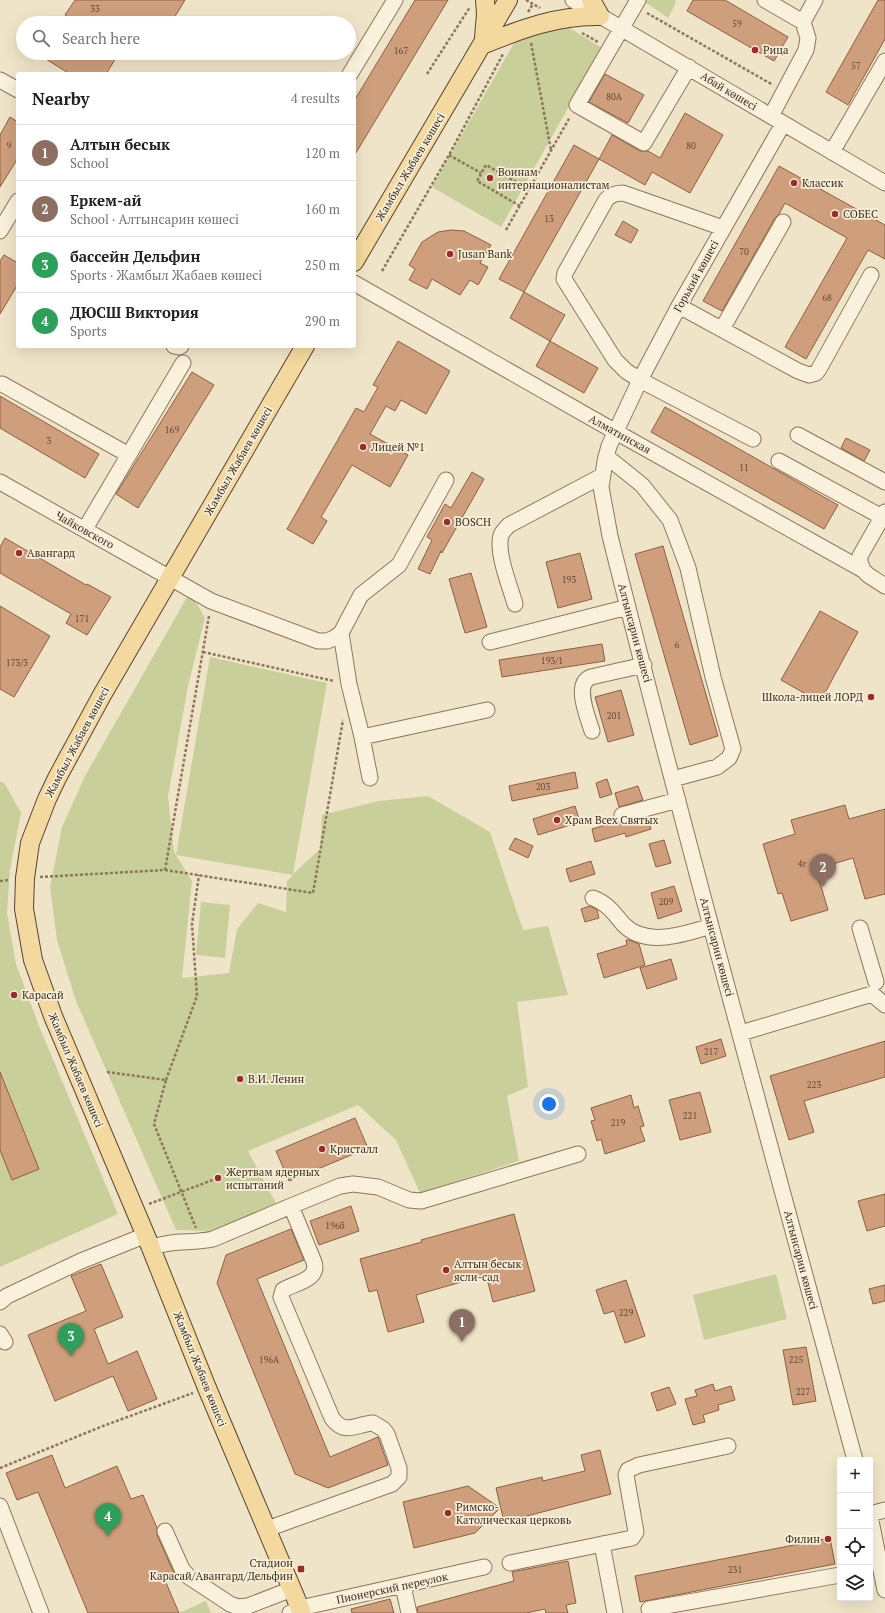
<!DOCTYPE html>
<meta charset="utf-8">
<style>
:root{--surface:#fff;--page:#f6f6f6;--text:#222;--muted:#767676;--line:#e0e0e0;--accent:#2563eb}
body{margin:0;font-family:"PT Serif",serif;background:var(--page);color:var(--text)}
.controls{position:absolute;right:12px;bottom:12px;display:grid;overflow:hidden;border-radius:4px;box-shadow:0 4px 16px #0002}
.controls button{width:36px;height:36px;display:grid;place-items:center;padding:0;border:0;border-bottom:1px solid var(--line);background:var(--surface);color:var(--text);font:20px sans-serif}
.you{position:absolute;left:549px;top:1104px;width:14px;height:14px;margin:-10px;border:3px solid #fff;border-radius:50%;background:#1a73e8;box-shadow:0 0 0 6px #1a73e833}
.badge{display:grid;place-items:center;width:26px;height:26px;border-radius:50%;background:var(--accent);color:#fff;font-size:13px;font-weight:700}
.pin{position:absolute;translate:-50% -33px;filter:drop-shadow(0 1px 2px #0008)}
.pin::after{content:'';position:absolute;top:21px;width:14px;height:12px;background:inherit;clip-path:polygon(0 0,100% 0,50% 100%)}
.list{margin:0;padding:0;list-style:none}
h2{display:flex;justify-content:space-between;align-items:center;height:52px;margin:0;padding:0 16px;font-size:17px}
h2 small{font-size:13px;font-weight:400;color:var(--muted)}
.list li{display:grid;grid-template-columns:26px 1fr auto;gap:12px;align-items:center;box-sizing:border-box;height:56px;padding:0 16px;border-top:1px solid var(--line)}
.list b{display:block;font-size:15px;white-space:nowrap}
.list p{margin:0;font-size:13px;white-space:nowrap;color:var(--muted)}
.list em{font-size:13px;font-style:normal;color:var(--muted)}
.icon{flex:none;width:22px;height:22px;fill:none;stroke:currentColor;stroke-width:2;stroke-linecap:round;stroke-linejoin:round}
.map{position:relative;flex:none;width:885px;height:1613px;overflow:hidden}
.search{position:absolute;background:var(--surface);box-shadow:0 4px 16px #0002;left:16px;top:16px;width:340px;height:44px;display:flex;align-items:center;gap:10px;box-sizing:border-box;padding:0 14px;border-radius:22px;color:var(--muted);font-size:15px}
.panel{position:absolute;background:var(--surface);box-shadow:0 4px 16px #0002;left:16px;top:72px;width:340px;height:276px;border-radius:4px}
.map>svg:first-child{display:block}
</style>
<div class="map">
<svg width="885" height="1613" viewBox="0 0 885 1613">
<rect width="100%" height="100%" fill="#f0e4c8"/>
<!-- green -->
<path fill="#c9cf9b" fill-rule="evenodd" d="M642,0H675L676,3L668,18Z
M565,25L602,48L501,227L432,187L518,36Z
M190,592L205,618L188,686L168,796L174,852L176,855L210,657L327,683L293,874L320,849L322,815L378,801L428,796L490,832L523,930L548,926L568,995L517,1002L528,1087L507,1096L519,1161L420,1193L396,1140L358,1105L248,1151L276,1203L214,1231L176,1230L76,1001L57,940L50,887L62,827L85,776ZM176,855L293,875L287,881L286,912L258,903L237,929L229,973L182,978L192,881Z
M0,781L5,784L21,813L10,869L7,913L16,964L39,1026L118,1214L0,1267Z
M201,902L230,905L225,958L196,955Z
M776,1274L787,1319L704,1340L693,1295Z
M206,1601L211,1613H179Z"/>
<!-- building -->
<path fill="#cf9f7d" stroke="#8d5f41" d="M75,0H185L171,23H78L65,15Z
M415,0H448L354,156V101Z
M693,0H725L788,37L774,61L687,11Z
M878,0H885V39L848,105L826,92Z
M36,53H119L106,74H70Z
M605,74L644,95L628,123L589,102Z
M685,113L723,135L690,193L652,172L645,185L599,159L612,135L640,151H648L660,158Z
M10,117L18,122V158L0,187V135Z
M574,145L599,159L524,292L499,279Z
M779,166L885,225V259L868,250L806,359L785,347L847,238L785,203L779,214L775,218L722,311L703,301Z
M623,221L638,230L631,243L615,235Z
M451,230L464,231L491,245L480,263L488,267L478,285L470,280L460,295L432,279L427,289L409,280L415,269L409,265L422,242L438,232Z
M4,255L18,263V284L0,314V261Z
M524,292L565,315L550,341L510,318Z
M398,341L450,371L426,414L401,400L395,411L386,406L370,434L408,455L390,487L352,465L321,517L327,521L313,544L287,529L356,408L364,412L378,387L373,385Z
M550,341L598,368L584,393L536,366Z
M192,372L214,385L138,508L116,494Z
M0,396L99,454L85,478L0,428Z
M665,407L838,505L824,529L651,432Z
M846,438L870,450L864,461L841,448Z
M472,472L484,479L442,553L441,551L430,574L418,569L432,540L427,537L445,504L451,508Z
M5,538L86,585L87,584L111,597L87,635L66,623L71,614L0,573V547Z
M663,546L718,736L690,745L635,554Z
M580,553L592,599L558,608L546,562Z
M471,573L487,627L465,633L449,579Z
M0,606L50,636L14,697L0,689Z
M820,611L858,632L820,702L781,680Z
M602,644L605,661L502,677L499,660Z
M621,690L634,735L608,742L595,697Z
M575,772L578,788L512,801L509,786Z
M607,779L612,794L600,798L596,783Z
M638,786L643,800L619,807L615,793Z
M845,805L849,819L885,809V894L865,899L853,858L816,869L828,910L791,921L782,893L778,894L763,844L795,834L791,820Z
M575,806L580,822L538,835L533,819Z
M648,817L651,829L626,837L625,833L595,842L592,829L616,822L624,824Z
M515,838L533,846L528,858L509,849Z
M664,840L671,863L656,867L649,844Z
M591,861L595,874L570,882L566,869Z
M674,886L682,911L658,919L651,893Z
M590,906L597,910L599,918L585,922L581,909Z
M626,940H629L639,944L645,965L604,978L597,954L627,945Z
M671,959L677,979L647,989L640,968Z
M721,1039L726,1056L701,1064L696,1047Z
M885,1041V1077L804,1101L814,1132L789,1140L770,1076Z
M0,1072L39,1169L12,1180L0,1150Z
M700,1092L711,1132L680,1140L669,1100Z
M631,1095L634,1108L638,1106L644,1126L640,1127L645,1141L605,1154L601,1139L597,1141L591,1121L595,1120L591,1108Z
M355,1118L368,1148L289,1181L276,1151Z
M885,1194V1226L867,1231L858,1201Z
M351,1206L359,1231L319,1245L310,1221Z
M514,1214L535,1291L493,1302L486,1275L416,1295L424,1322L388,1332L377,1290L369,1292L360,1259L422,1242L421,1240Z
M291,1229L304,1260L257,1279L330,1457L378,1437L388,1465L328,1488L295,1474L217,1283L226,1255Z
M101,1264L123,1317L94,1329L108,1364L137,1351L157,1399L128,1411L113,1376L55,1401L28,1335L86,1311L71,1276Z
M626,1280L645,1336L625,1343L614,1311L604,1314L596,1290Z
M885,1285V1301L873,1304L869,1289Z
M806,1347L816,1401L793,1405L783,1350Z
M713,1384L715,1391L731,1386L735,1400L718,1405L719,1410L703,1415L705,1422L693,1425L685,1399L697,1396L695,1390Z
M669,1387L676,1404L657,1411L651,1393Z
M600,1450L611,1494L504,1522L496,1488L542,1477L543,1481L585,1471L581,1455Z
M52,1455L65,1488L117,1466L131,1499L143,1495L157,1528V1535L174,1573L164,1578L179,1613H88L38,1492L17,1500L6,1473Z
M468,1486L500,1508L475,1533L414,1548L403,1502Z
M830,1538L835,1564L640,1602L635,1576Z
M568,1561L576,1603L566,1605L568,1613H546L545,1609L526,1613H418L417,1607L514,1581L512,1572Z
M390,1599L394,1613H352L351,1609Z"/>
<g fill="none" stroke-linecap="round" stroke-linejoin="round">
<!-- minor casing -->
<g stroke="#8d765c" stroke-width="17">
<path id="minor" d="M573,0L885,183
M638,0L577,105L644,143L689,67
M765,0L803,22L808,38L806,50L771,116
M803,22L815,0
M350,74L395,0
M0,80L18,90
M783,124L679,306L640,380L609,446L605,461L601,487L610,536C687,845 772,1152 855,1460
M832,152L885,61
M723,228L623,193C616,193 610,195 606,200L565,273L564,279L615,360L626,371L640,380L753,439
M0,231L18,201
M354,283L616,432L863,570L868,575L885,586
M679,306L798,371L809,375L816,373L819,369L871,275
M722,329L783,222
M174,346L179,347L181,346
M2,384L129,455
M798,435L885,482
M606,456L642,485L670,520L688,568L713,677L733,749L729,758L717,767L673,779
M779,461L882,517
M0,482L211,601L318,641H327L334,638L341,633L361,595L399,565L446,480
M85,529L183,363
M863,570L860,562V556L885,512
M515,604C510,586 496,553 501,535C503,531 506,528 509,525L602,476
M341,633L349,684L362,737L370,778
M490,642L628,607
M592,731C588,717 573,684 591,677L644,665
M362,737L487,710
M622,815L678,800
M593,898C607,903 614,913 623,924C646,948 684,934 711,926
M860,928L876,982
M741,1033L872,994L885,1005
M291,1206L340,1186L353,1184L378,1187L409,1200L421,1201L578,1154
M151,1248C173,1239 191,1244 213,1239L291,1206L314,1262C320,1280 294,1283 283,1290L281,1297L332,1418C345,1436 356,1424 373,1423L383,1429L387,1434L399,1468V1477L392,1484L267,1529
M0,1302L7,1296L81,1261L146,1235
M0,1334L5,1342
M0,1506L41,1613
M870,1514L885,1510
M870,1516L885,1590
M165,1531L182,1569L189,1577L230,1604L238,1607L248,1606L292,1589
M602,1544L615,1613
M510,1563L632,1538L636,1532L627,1481L626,1475L628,1470L639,1465L728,1446
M403,1586L409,1613
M649,1609L840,1575
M290,1613L300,1608L484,1567"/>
</g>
<!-- major casing -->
<g stroke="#5b4430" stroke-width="20">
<path id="major" d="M484,37L486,14L485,0
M482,45C521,29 558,15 600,16L591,0
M354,262L508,0
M302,1613L207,1388L151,1248L53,1016L33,960L24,909L25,878L30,843L47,799L57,778L102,695L305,346"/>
</g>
<!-- path -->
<path stroke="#8d765c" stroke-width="2.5" stroke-dasharray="3 2" stroke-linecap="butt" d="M526,0L540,8
M528,12L533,4
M647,13L773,85
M582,33L598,42
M531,43L551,150
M427,74L470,7
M449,155L481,173
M520,206L477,181L486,165L529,189
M506,230L570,117
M382,271L449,155L503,54
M203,652L334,681
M165,870L313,893L343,720
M40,877L165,870L209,616
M0,881L9,880
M107,1072L166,1080L154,1124L196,1228
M166,1080L197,996L192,924L199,875
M149,1204L218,1178
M0,1468L103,1426L193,1393"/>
<!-- minor -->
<use href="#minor" stroke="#faf1dc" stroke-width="15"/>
<!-- major -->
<use href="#major" stroke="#f3d9a0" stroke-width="18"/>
</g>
<!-- markers -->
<g fill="#9e2a2b" stroke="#f7eed8" stroke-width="1.5">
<circle cx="755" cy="50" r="4"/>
<circle cx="490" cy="178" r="4"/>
<circle cx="794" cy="183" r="4"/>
<circle cx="835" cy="214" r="4"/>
<circle cx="450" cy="254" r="4"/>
<circle cx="363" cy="447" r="4"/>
<circle cx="447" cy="522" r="4"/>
<circle cx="19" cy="553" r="4"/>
<circle cx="871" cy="697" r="4"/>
<circle cx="557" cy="820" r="4"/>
<circle cx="14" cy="995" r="4"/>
<circle cx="240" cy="1079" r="4"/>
<circle cx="322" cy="1149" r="4"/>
<circle cx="218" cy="1178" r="4"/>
<circle cx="446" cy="1270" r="4"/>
<circle cx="448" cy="1513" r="4"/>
<circle cx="828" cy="1539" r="4"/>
<rect x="297" y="1565" width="8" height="8" rx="2"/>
</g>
<g text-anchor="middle" stroke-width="3.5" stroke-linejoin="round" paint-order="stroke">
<!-- number labels -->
<g font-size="9" fill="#624a37">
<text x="95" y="12">33</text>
<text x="737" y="27">59</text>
<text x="401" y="54">167</text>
<text x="856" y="69">57</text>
<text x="614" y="100">80А</text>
<text x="9" y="149">9</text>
<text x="691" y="149">80</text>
<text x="549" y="222">13</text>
<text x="744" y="255">70</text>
<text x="827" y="301">68</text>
<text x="172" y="433">169</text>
<text x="49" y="444">3</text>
<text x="744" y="471">11</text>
<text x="569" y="583">193</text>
<text x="82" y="622">171</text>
<text x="677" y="648">6</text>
<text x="552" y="664">193/1</text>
<text x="17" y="666">173/3</text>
<text x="614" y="719">201</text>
<text x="543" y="790">203</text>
<text x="802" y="867">4г</text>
<text x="666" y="905">209</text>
<text x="711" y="1055">217</text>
<text x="814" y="1088">223</text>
<text x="690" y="1119">221</text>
<text x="618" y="1126">219</text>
<text x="335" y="1229">196б</text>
<text x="626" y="1316">229</text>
<text x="269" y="1363">196А</text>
<text x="796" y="1363">225</text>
<text x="803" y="1395">227</text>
<text x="735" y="1573">231</text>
</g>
<!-- poi labels -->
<g font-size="11" fill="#3d2e20" stroke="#f7eed8" text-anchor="start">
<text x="763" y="54">Рица</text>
<text x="498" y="176">Воинам<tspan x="498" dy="13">интернационалистам</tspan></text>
<text x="802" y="187">Классик</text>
<text x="843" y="218">СОБЕС</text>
<text x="458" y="258">Jusan Bank</text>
<text x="371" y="451">Лицей №1</text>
<text x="455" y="526">BOSCH</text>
<text x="27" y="557">Авангард</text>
<text x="863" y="701" text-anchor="end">Школа-лицей ЛОРД</text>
<text x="565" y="824">Храм Всех Святых</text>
<text x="22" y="999">Карасай</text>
<text x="248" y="1083">В.И. Ленин</text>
<text x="330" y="1153">Кристалл</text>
<text x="226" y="1176">Жертвам ядерных<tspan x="226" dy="13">испытаний</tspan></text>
<text x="454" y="1268">Алтын бесык<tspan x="454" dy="13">ясли-сад</tspan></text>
<text x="456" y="1511">Римско-<tspan x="456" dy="13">Католическая церковь</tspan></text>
<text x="820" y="1543" text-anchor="end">Филин</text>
<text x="293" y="1567" text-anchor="end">Стадион<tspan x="293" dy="13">Карасай/Авангард/Дельфин</tspan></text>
</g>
<!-- street labels -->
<g font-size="11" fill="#3d2e20" stroke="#f7eed8">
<text transform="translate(729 91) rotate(31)" y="4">Абай көшесі</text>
<text transform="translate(410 167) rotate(-59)" y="4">Жамбыл Жабаев көшесі</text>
<text transform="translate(696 276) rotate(-61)" y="4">Горький көшесі</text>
<text transform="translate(620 434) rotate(29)" y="4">Алматинская</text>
<text transform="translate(238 461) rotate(-60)" y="4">Жамбыл Жабаев көшесі</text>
<text transform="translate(85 530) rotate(29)" y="4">Чайковского</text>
<text transform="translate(635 633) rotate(75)" y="4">Алтынсарин көшесі</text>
<text transform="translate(77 742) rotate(-62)" y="4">Жамбыл Жабаев көшесі</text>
<text transform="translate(717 947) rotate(75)" y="4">Алтынсарин көшесі</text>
<text transform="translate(76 1070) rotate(67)" y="4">Жамбыл Жабаев көшесі</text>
<text transform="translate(801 1260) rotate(75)" y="4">Алтынсарин көшесі</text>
<text transform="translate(200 1369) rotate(68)" y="4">Жамбыл Жабаев көшесі</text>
<text transform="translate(392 1588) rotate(-12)" y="4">Пионерский переулок</text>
</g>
</g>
</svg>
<div class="controls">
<button>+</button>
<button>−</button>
<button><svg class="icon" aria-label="locate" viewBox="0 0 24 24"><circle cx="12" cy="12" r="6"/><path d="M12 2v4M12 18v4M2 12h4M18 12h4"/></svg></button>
<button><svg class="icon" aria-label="layers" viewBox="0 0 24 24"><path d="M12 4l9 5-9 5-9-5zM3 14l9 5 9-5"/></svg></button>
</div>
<div class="you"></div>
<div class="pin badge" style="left:462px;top:1342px;background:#8d6e63">1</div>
<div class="pin badge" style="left:823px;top:887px;background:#8d6e63">2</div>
<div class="pin badge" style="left:71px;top:1356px;background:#2e9e5b">3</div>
<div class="pin badge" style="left:108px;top:1536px;background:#2e9e5b">4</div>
<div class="search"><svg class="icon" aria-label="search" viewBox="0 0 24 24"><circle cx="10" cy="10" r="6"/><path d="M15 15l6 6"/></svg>Search here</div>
<section class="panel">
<h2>Nearby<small>4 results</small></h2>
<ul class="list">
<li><span class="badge" style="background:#8d6e63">1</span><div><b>Алтын бесык</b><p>School</p></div><em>120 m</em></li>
<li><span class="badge" style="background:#8d6e63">2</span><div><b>Еркем-ай</b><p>School · Алтынсарин көшесі</p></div><em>160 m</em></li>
<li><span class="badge" style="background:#2e9e5b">3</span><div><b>бассейн Дельфин</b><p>Sports · Жамбыл Жабаев көшесі</p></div><em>250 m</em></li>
<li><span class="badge" style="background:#2e9e5b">4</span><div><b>ДЮСШ Виктория</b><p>Sports</p></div><em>290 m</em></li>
</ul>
</section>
</div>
